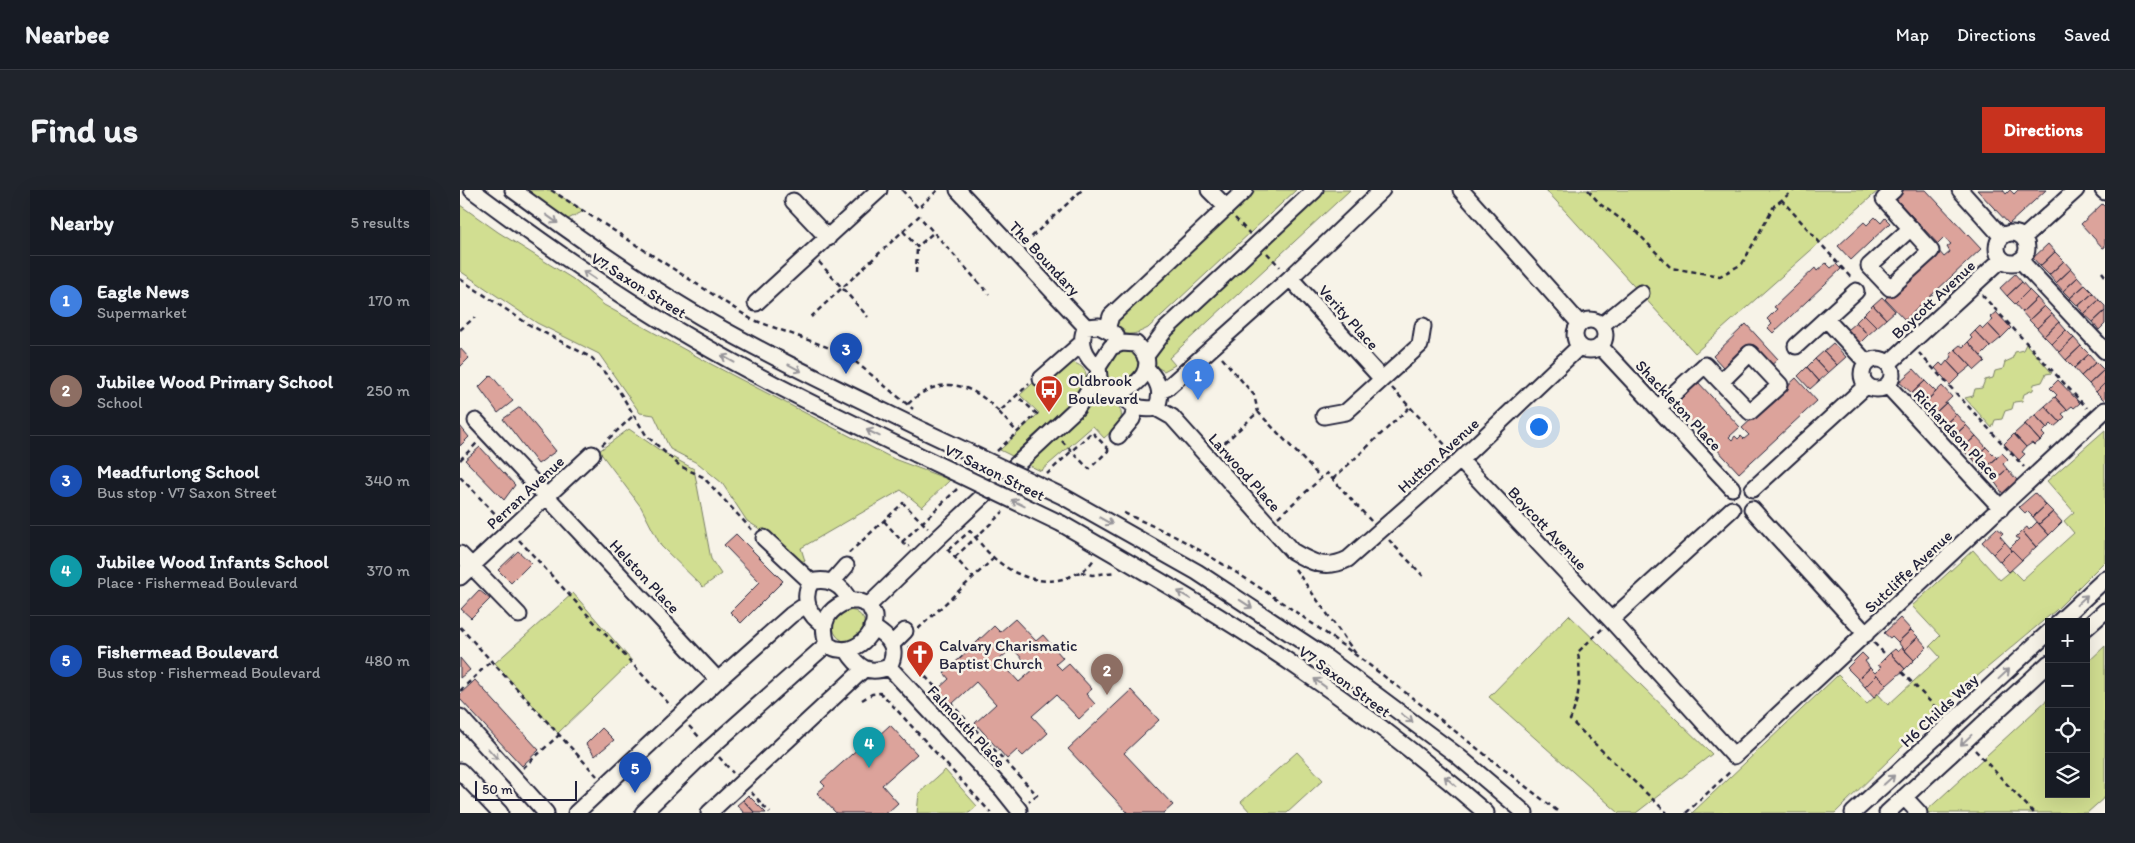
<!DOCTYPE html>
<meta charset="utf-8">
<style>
:root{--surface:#171b24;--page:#20242c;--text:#f1f3f6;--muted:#9ea1a6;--line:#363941;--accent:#c8321e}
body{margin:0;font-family:Itim,sans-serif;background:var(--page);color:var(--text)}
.controls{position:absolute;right:15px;bottom:15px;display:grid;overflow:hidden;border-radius:0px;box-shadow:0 5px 20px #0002}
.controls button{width:45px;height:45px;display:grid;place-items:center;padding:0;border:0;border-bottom:1px solid var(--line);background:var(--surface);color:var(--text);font:25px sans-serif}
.scale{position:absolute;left:15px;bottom:12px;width:102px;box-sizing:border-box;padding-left:5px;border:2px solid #22223b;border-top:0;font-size:14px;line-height:18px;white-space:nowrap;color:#22223b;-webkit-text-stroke:4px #f7f3e8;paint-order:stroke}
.you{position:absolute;left:1078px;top:236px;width:18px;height:18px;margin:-12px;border:4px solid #fff;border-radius:50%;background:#1a73e8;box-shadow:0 0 0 8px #1a73e833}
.badge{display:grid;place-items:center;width:32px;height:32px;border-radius:50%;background:var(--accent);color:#fff;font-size:16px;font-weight:700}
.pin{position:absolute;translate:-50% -41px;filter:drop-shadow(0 1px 2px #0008)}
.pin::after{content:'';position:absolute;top:26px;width:18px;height:15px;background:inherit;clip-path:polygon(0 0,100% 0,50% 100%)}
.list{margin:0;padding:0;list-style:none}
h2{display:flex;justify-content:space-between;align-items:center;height:65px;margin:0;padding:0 20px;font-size:21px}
h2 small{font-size:16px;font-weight:400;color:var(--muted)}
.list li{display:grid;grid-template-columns:32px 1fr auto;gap:15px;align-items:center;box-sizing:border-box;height:90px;padding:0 20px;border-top:1px solid var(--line)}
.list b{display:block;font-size:19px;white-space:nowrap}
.list p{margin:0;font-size:16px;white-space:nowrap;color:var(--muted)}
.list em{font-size:16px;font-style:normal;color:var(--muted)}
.icon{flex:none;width:28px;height:28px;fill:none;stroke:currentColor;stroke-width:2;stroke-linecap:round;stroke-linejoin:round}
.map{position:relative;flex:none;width:1645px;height:623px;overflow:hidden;border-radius:0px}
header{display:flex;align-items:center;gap:30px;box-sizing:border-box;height:70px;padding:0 25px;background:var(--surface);border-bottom:1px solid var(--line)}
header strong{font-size:24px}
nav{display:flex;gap:28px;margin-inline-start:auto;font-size:18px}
.intro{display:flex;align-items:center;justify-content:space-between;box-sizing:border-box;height:120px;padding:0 30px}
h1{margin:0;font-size:35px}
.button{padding:12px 22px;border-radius:0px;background:var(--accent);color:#fff;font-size:18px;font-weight:700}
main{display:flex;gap:30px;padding:0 30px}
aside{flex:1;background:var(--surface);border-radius:0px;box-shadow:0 5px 20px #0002}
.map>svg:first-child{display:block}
</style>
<header>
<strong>Nearbee</strong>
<nav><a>Map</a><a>Directions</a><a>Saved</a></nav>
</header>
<div class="intro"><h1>Find us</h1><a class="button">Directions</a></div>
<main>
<aside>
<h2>Nearby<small>5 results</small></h2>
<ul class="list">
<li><span class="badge" style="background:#3f7fe0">1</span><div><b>Eagle News</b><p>Supermarket</p></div><em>170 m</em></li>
<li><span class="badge" style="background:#8d6e63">2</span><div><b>Jubilee Wood Primary School</b><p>School</p></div><em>250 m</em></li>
<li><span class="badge" style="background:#1a4fb4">3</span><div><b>Meadfurlong School</b><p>Bus stop · V7 Saxon Street</p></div><em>340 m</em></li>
<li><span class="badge" style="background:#0f9aa8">4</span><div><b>Jubilee Wood Infants School</b><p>Place · Fishermead Boulevard</p></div><em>370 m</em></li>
<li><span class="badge" style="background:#1a4fb4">5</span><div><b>Fishermead Boulevard</b><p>Bus stop · Fishermead Boulevard</p></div><em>480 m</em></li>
</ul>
</aside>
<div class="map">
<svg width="1645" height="623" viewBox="0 0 1645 623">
<rect width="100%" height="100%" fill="#f7f3e8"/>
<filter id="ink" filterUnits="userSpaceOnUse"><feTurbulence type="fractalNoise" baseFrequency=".02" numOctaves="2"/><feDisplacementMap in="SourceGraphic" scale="10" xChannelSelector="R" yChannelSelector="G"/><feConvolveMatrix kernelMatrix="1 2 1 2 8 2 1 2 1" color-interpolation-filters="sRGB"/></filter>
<g filter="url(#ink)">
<!-- green -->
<path fill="#d1de91" stroke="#7a8066" d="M53,0H91L124,21L98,34Z
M792,0H836L688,138C677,144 661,150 657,133L660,123Z
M864,0H890L709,168L715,175L704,181L693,175L691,165L709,140Z
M1086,0H1419L1235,163Z
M0,15L38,42L113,89L144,115L249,173L434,269L490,290L462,317L441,300L341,358L345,371H335L311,346L287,331L262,293L239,274L210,259L194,225L180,223L139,164L77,133L0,81Z
M1566,154L1592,183L1586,184L1582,192L1574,194L1573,200L1564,204L1562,211L1554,212L1552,219L1545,221L1542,229L1535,230L1532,238L1505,208L1513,206L1515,199L1522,198L1525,190L1533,188L1535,181L1543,179L1545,172L1552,169L1555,162L1563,160Z
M668,160L677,163C682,182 669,196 649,195L645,191L643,177L657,162Z
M611,172C630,177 629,189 620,203L552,266L540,260L579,223L560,205L573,193L578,199L606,174Z
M654,210C669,228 659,235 644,248L633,236L581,281L566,274L631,215L640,211Z
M169,239L201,261L234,279L251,369L261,384L243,397L201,356L181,317L139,261Z
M1645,240V371L1595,421L1496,504L1375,623H1232L1378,485L1407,514L1418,504L1428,515L1480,467L1470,456L1480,446L1452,416L1513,360L1540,390L1552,380L1562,390L1614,343L1604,331L1614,322L1587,291Z
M113,403L172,471L98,543L35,473Z
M373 436a16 16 0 1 1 32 0a16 16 0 1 1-32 0Z
M1109,425L1252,564L1176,623H1159L1029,507Z
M1645,456V607L1627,623H1464L1589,508V604H1626V474Z
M837,562L863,590L827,623H791L781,612Z
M485,580L517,616L509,623H457L459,603Z"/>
<!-- building -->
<path fill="#dca39b" stroke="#22223b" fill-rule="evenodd" d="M1444,0H1466L1521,59L1445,130L1425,109L1478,60L1484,67L1490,62L1487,57L1491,54L1484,48L1478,54L1435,8Z
M1517,0H1543L1546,4L1550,0L1554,4L1558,0H1586L1549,34Z
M1642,14L1645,17V57L1643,58L1621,34Z
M1415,27L1421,33L1425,28L1430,33L1391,70L1378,56L1404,32L1407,35Z
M1588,54L1595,62L1580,76L1573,68Z
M1595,62L1604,71L1589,85L1580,76Z
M1604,71L1611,79L1596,93L1589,85Z
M1366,73L1371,78L1376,74L1381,79L1313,143L1308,138L1312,134L1307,129L1317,119L1314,117L1355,78L1357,81Z
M1611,79L1618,87L1603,101L1596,93Z
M1555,84L1562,92L1547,106L1540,98Z
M1618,87L1625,95L1610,108L1603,101Z
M1562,92L1569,100L1555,114L1547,106Z
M1625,95L1633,103L1618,116L1610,108Z
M1569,100L1577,108L1562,122L1555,114Z
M1633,103L1639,110L1624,124L1618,116Z
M1422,107L1435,121L1426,129L1413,115Z
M1577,108L1584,116L1569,130L1562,122Z
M1639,110L1645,116V121L1633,132L1624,124Z
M1413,115L1426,129L1417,137L1404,124Z
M1584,116L1592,124L1577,138L1569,130Z
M1645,121V134L1639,140L1633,132Z
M1536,122L1551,138L1541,148L1528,134L1533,130L1530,127Z
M1404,124L1417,137L1408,145L1396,132Z
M1592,124L1599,132L1584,146L1577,138Z
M1396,132L1408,145L1399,154L1387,140Z
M1599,132L1606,140L1592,154L1584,146Z
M1286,134L1318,169L1307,179L1282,160L1263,177L1253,166Z
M1528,134L1541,148L1530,157L1515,141L1520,136L1523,139Z
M1606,140L1614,148L1599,162L1592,154Z
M1515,141L1530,157L1521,166L1508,152L1512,148L1510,146Z
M1614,148L1621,156L1606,170L1599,162Z
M1508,152L1525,171L1515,180L1495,159L1500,155L1503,157Z
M1373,153L1386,167L1377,175L1364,161Z
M1621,156L1629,164L1614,178L1606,170Z
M0,158L9,168L0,177Z
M1495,159L1511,176L1500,185L1487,171L1492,167L1490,164Z
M1364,161L1377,175L1368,183L1355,169Z
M1629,164L1636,172L1621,186L1614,178Z
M1355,169L1368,183L1359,191L1347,177Z
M1487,171L1500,185L1490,195L1475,178L1480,173L1483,176Z
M1636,172L1644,180L1629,194L1621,186Z
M1347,177L1359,191L1350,199L1338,186Z
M1454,179L1465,191L1452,203L1439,192Z
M1644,180L1645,193L1636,202L1629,194Z
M31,185L53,211L38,223L19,197Z
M1336,188L1357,211L1279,283L1214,213L1237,191L1280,237L1269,247L1272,250L1275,246L1278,249L1281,246L1284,249L1289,245L1282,238Z
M1598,190L1620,213L1614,218L1612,216L1607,220L1595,207L1597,205L1590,198Z
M1465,191L1476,202L1461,216L1452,203Z
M1645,193V208L1644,210L1636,202Z
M1482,196L1492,207L1473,225L1461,216Z
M1595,207L1607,220L1602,224L1605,227L1600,232L1585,216Z
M1486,213L1496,224L1481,238L1473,225Z
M1585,216L1600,232L1594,237L1591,234L1587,238L1575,225Z
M60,217L96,261L78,274L43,229Z
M1496,224L1506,235L1493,247L1481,238Z
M1575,225L1587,238L1582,243L1585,246L1580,251L1565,234Z
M1565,234L1580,251L1574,255L1572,253L1566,257L1554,244Z
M1506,235L1516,246L1501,259L1493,247Z
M0,236L9,247L0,256Z
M1554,244L1566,257L1562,262L1565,264L1559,270L1544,254Z
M1516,246L1526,257L1513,269L1501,259Z
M20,257L55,295L44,310L5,270Z
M1526,257L1537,268L1522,281L1513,269Z
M1542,263L1548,269L1543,274L1547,279L1534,291L1522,281Z
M1547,279L1557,290L1543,304L1534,291Z
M1575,303L1586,315L1573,327L1567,321L1565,323L1559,317Z
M1586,315L1593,322L1579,334L1573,327Z
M1593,322L1602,332L1589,345L1579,334Z
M1577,332L1589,345L1576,357L1562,341L1567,337L1569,340Z
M1537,338L1543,343L1540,346L1545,352L1533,364L1522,352Z
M1562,341L1576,357L1562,370L1550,358L1559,349L1556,347Z
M276,344L323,391L281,433L270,422L300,392L264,355Z
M1545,352L1552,360L1540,372L1533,364Z
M1552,360L1562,370L1549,382L1540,372Z
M58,361L71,373L51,393L38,380Z
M19,400L30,409L11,428L1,419Z
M1440,428L1451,440L1438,452L1432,446L1430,448L1424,443Z
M555,429L576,451L583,445L603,468L596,474L602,480L609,474L632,499L626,504L635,514L619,529L596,505L572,526L588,543L563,566L557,560L547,569L515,533L536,514L516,492L492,514L478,499L489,489L484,483L534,436L540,442ZM552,458L573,480L559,492L539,470Z
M1451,440L1458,447L1444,460L1438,452Z
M1458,447L1467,457L1454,470L1444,460Z
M1442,457L1454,470L1445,479L1430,463L1435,459L1438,462Z
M1402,463L1408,469L1405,471L1410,478L1398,489L1387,478Z
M1430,463L1445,479L1427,495L1415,483L1421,477L1418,475Z
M0,468L10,480L0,488Z
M1410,478L1417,485L1405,497L1398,489Z
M1417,485L1427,495L1414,507L1405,497Z
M15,490L79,560L62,576L0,509V504Z
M671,500L699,530L664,563L713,615L704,623H668L608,559Z
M430,535L457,564L422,595L438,613L427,623H376L357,603L365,596L361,592L402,555L405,558Z
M142,538L154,550L135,566L126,554Z
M288,605L306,623H295L283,610Z
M283,610L295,623H284L277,615Z"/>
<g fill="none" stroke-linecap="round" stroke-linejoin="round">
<!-- minor casing -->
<g stroke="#22223b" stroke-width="19">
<path id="minor" d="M12,0C84,54 156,105 234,150C306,192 381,228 456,264
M53,0C114,45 176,89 241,127C314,169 389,204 464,241
M498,0L626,137
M749,0L766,17
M1001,0L1120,134
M1434,0L1424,9L1471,61L1430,98L1409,76L1451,38
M1500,0L1542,47
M1643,0L1645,2
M333,11L368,48
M1537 58a15 15 0 1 1 30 0a15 15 0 1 1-30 0Z
M1563,48L1616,0
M1560,70L1645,161
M830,88L922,189
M296,113L419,0
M1366,129L1407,173
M1115 145a15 15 0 1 1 30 0a15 15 0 1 1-30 0Z
M1142,135L1181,103
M647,139L651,126L785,0
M662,153L676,154C679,158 684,162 686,167C692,189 664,205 646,203L640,197L638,177L651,157Z
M1140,156L1272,298
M1336,156L1396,101
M685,167L706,139L855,0
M1402 184a15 15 0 1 1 30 0a15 15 0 1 1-30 0Z
M1428,174L1542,69
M638,177C625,167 618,152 626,137L639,136L656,145
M581,189L622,153
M1427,195L1541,318
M700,201L707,198L830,88L922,0
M659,203C670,215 679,221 696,218C704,203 698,190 686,178
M696,218L712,227L832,361C852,373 866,380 888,369L1000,270L1120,156
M1198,218L1245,175L1261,192L1290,163L1320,195L1290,222L1261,192
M864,226L886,222L960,155L963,136
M16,231L258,490
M658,246L672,229L676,218
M1000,270L1151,430L1274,566L1645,220
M1293,299L1407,195
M604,307L737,382L860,463L998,566L1065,623
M1292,319L1406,444
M602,334C684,381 766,428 844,482C907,525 969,573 1026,623
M304,348L351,392
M0,364L59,425
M0,387L132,264
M372,392L386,376
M389,411H398L409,415C410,419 413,423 414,426C416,445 396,463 378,459C374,459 370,456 367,454C360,432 367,419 389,411Z
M409,415L477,349L617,218L637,187
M1151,430L1272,319
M1599,432L1645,389
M364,434C348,427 342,407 351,392C368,387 383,395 389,411
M1626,438L1645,421
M432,454L445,441
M387,460C398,478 408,485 429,477C439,458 430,447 412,437
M429,477L543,600L559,620
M1508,517L1589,442
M0,527L86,623
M1522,535L1589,473
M0,581L40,623
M1444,607L1459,623
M116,623L258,490L331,425L347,414
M183,623L250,558L367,454
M249,623L404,479
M1393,623L1476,547
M1427,623L1490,565"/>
</g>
<!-- path -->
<path stroke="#22223b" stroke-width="2.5" stroke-dasharray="5 4" stroke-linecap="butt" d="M91,0L291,129L386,164L453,219
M442,0L458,18L478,0
M1128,0L1140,14L1173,38L1211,78L1260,86L1282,74L1314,16L1334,0
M1321,9L1392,89
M775,28L790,44
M443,41L457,57L473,43
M565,53L622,0
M807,63L820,77
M359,72L408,127
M1642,82L1645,86
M456,83L457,57
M0,89L68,134L132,168L156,196L186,245L220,276L243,287L293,341
M1522,105L1627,218
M351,127L459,26L529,104
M0,140L15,127
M1459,163L1564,277
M762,168L794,205L798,222
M932,198L990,260
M448,214C479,184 512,192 539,222L569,194
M539,222L557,242
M602,251L629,279L649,260
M142,255L174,225
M758,259L798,222L861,288
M537,261L577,224L556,205
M0,270L17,253
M587,284L632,242L649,260L651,257
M0,287L42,331
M873,289L951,216
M664,323C686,333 708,342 729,354C861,430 979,530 1100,623
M818,327L867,283L912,332
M424,331L447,357L449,356
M59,350L211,516
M929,350L966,389
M442,352L497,299
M487,359L513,387
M488,360L510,341C518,350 525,360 534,368C554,386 583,397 609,387C620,382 628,379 634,369
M389,363L443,313L468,338
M495,367L543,322
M835,379L896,464
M621,382L632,385L656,382
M0,437L137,586
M458,439L534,368
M1142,439L1118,462C1121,485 1120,508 1110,530L1207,623
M1414,453L1427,466
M450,456V468L463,484L577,605L569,611
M1442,482L1481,523
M0,501L31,471
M402,510L412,504L420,503L424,506L531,623
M229,536L241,549
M1515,560L1574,623
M259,567L273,583
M63,578L99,545
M291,602L310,623
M1226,623L1272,580"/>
<!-- minor -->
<use href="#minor" stroke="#f7f3e8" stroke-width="15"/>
<!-- minor-bridge casing -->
<g stroke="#22223b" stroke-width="19" stroke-linecap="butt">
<path id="minor-bridge" d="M464,241L604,307
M456,264L602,334
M1476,547L1508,517
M1490,565L1522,535"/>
</g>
<!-- minor-bridge -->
<use href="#minor-bridge" stroke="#f7f3e8" stroke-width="15"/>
</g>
<!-- one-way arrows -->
<defs><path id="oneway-shaft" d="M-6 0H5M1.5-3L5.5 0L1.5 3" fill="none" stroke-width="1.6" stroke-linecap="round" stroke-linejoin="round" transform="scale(1.25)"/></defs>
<g stroke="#97959a">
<use href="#oneway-shaft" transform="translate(92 29) rotate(36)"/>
<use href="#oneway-shaft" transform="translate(129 85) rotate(-146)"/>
<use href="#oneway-shaft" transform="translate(268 169) rotate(-151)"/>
<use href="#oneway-shaft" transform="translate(335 178) rotate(28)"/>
<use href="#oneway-shaft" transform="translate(413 243) rotate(-154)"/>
<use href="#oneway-shaft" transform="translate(558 313) rotate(-154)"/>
<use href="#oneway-shaft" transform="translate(646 331) rotate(29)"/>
<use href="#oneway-shaft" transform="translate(724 405) rotate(-149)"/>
<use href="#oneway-shaft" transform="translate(1622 410) rotate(-43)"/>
<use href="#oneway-shaft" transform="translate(786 414) rotate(33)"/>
<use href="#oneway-shaft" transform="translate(1544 484) rotate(-43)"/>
<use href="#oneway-shaft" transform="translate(860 493) rotate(-144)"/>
<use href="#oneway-shaft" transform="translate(947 528) rotate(37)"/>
<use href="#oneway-shaft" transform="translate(1506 550) rotate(137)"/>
<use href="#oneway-shaft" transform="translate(33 564) rotate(48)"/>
<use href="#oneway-shaft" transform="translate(1429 590) rotate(-42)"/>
<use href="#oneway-shaft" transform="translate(990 591) rotate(-139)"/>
</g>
</g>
<!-- icons -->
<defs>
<g id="bus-pin" transform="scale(1.4375)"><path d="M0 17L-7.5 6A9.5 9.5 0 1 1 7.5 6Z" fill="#c8321e" stroke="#f7f3e8"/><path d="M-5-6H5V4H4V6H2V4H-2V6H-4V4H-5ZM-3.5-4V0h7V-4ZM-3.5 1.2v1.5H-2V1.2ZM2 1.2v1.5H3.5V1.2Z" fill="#fff"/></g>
<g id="church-pin" transform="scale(1.4375)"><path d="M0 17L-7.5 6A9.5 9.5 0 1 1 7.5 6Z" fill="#c8321e" stroke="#f7f3e8"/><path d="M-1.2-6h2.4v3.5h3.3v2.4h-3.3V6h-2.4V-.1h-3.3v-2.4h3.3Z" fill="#fff"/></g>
</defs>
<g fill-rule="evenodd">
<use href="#bus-pin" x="589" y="199"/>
<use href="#church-pin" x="460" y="464"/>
</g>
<g text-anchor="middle" stroke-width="5" stroke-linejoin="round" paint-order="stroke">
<!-- street labels -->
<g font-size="16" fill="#22223b" stroke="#f7f3e8">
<text transform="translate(585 68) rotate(47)" y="6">The Boundary</text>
<text transform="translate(179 95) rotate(32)" y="6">V7 Saxon Street</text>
<text transform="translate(1473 109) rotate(-43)" y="6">Boycott Avenue</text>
<text transform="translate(889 127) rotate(48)" y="6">Verity Place</text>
<text transform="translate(1219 215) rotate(47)" y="6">Shackleton Place</text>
<text transform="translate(1497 244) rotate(47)" y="6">Richardson Place</text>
<text transform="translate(978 265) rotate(-42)" y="6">Hutton Avenue</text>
<text transform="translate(535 282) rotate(26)" y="6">V7 Saxon Street</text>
<text transform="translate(785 282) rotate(48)" y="6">Larwood Place</text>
<text transform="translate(65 302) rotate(-43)" y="6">Perran Avenue</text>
<text transform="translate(1088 338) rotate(47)" y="6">Boycott Avenue</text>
<text transform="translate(1448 381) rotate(-43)" y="6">Sutcliffe Avenue</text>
<text transform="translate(185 386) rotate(47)" y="6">Helston Place</text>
<text transform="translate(885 491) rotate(36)" y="6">V7 Saxon Street</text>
<text transform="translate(1479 520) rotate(-43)" y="6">H6 Childs Way</text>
<text transform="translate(507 536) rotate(47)" y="6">Falmouth Place</text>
</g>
<!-- poi labels -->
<g font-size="16" fill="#22223b" stroke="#f7f3e8" text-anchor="start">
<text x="608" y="196">Oldbrook<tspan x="608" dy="18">Boulevard</tspan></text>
<text x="479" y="461">Calvary Charismatic<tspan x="479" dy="18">Baptist Church</tspan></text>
</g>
</g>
</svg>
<div class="controls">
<button>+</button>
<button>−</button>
<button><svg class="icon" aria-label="locate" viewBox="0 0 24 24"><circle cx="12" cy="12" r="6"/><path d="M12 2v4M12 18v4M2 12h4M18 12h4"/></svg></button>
<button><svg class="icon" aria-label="layers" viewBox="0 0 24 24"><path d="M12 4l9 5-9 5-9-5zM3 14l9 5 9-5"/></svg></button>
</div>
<div class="scale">50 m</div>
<div class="you"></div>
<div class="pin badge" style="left:738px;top:210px;background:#3f7fe0">1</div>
<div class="pin badge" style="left:647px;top:505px;background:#8d6e63">2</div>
<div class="pin badge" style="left:386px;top:184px;background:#1a4fb4">3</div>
<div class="pin badge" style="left:409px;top:578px;background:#0f9aa8">4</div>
<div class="pin badge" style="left:175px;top:603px;background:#1a4fb4">5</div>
</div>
</main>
